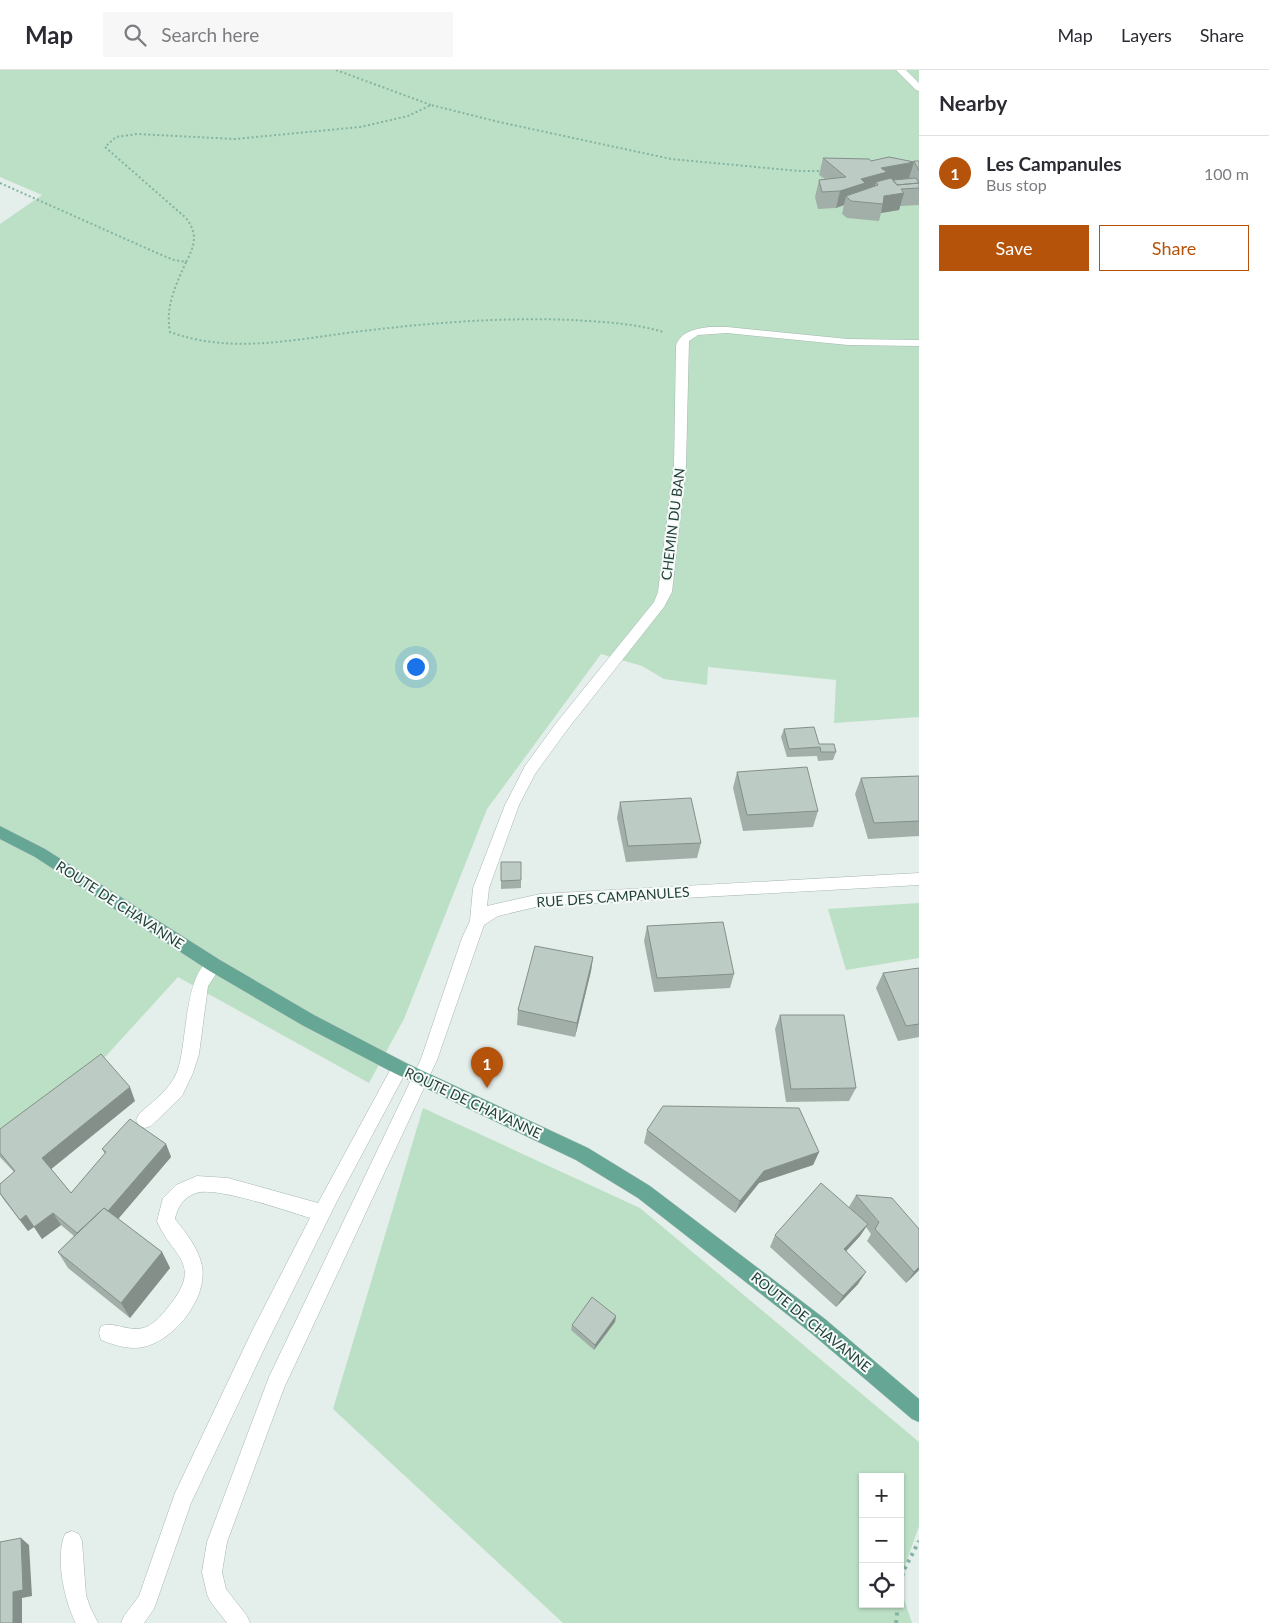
<!DOCTYPE html>
<meta charset="utf-8">
<style>
:root{--surface:#fff;--page:#f7f7f7;--text:#2b2b33;--muted:#7c7c81;--line:#e1e1e2;--accent:#b45309}
body{margin:0;font-family:Lato,sans-serif;background:var(--page);color:var(--text)}
.controls{position:absolute;right:15px;bottom:15px;display:grid;overflow:hidden;border-radius:0px;box-shadow:0 1px 4px #0004}
.controls button{width:45px;height:45px;display:grid;place-items:center;padding:0;border:0;border-bottom:1px solid var(--line);background:var(--surface);color:var(--text);font:25px sans-serif}
.you{position:absolute;left:415px;top:596px;width:18px;height:18px;margin:-12px;border:4px solid #fff;border-radius:50%;background:#1a73e8;box-shadow:0 0 0 8px #1a73e833}
.badge{display:grid;place-items:center;width:32px;height:32px;border-radius:50%;background:var(--accent);color:#fff;font-size:16px;font-weight:700}
.pin{position:absolute;translate:-50% -41px;filter:drop-shadow(0 1px 2px #0008)}
.pin::after{content:'';position:absolute;top:26px;width:18px;height:15px;background:inherit;clip-path:polygon(0 0,100% 0,50% 100%)}
.list{margin:0;padding:0;list-style:none}
h2{display:flex;justify-content:space-between;align-items:center;height:65px;margin:0;padding:0 20px;font-size:21px}
h2 small{font-size:16px;font-weight:400;color:var(--muted)}
.list li{display:grid;grid-template-columns:32px 1fr auto;gap:15px;align-items:center;box-sizing:border-box;height:75px;padding:0 20px;border-top:1px solid var(--line)}
.list b{display:block;font-size:19px;white-space:nowrap}
.list p{margin:0;font-size:16px;white-space:nowrap;color:var(--muted)}
.list em{font-size:16px;font-style:normal;color:var(--muted)}
.actions{display:flex;gap:10px;padding:15px 20px}
.actions a{flex:1;padding:11px 0;border:1px solid var(--accent);border-radius:0px;text-align:center;font-size:18px;color:var(--accent)}
.actions .main{background:var(--accent);color:#fff}
.icon{flex:none;width:28px;height:28px;fill:none;stroke:currentColor;stroke-width:2;stroke-linecap:round;stroke-linejoin:round}
.map{position:relative;flex:none;width:919px;height:1553px;overflow:hidden}
header{display:flex;align-items:center;gap:30px;box-sizing:border-box;height:70px;padding:0 25px;background:var(--surface);border-bottom:1px solid var(--line)}
header strong{font-size:24px}
nav{display:flex;gap:28px;margin-inline-start:auto;font-size:18px}
.search{width:350px;height:45px;background:var(--page);display:flex;align-items:center;gap:12px;box-sizing:border-box;padding:0 18px;border-radius:0px;color:var(--muted);font-size:19px}
main{display:flex}
aside{flex:1;background:var(--surface)}
.map>svg:first-child{display:block}
</style>
<header>
<strong>Map</strong>
<div class="search"><svg class="icon" aria-label="search" viewBox="0 0 24 24"><circle cx="10" cy="10" r="6"/><path d="M15 15l6 6"/></svg>Search here</div>
<nav><a>Map</a><a>Layers</a><a>Share</a></nav>
</header>
<main>
<div class="map">
<svg width="919" height="1553" viewBox="0 0 919 1553">
<rect width="100%" height="100%" fill="#e4eeea"/>
<!-- green -->
<path fill="#bce0c5" d="M0,0H919V647L834,653L836,610L708,597L707,615L664,609L642,596L601,584L487,739L404,949L369,1013L178,907L106,986L0,1065V154L42,125L0,107Z
M919,833V888L846,900L828,839Z
M423,1038L640,1138L919,1372V1456L900,1510V1407H863V1534H900V1517L912,1553H563L333,1339Z"/>
<g fill="none" stroke-linecap="round" stroke-linejoin="round">
<!-- minor casing -->
<g stroke="#a6b7b1" stroke-width="1">
<path id="minor" d="M896,0H906L919,13V21L916,20Z
M709,257H727L848,269L919,270V276L848,275L727,263L698,265L689,271L686,395L672,522L664,537L567,660L535,704L519,735L489,818L487,836L540,824L919,803V815L540,836L498,846L484,855L437,990L284,1318L227,1472L222,1502L226,1519L247,1546L250,1553H227L210,1531L207,1524L202,1502L207,1472L269,1307L421,989L462,868L470,851L473,818L505,735L525,696L557,652L654,532L658,522L674,395L676,276C681,261 695,259 709,257Z
M214,888L220,890L222,895L208,916L199,984L193,1003L182,1026L151,1056L145,1058L139,1056L136,1050L139,1044C153,1031 170,1020 177,1002C188,974 183,899 214,888Z
M400,990L406,993L408,998L336,1133L267,1273L191,1433L154,1539L144,1553H121L124,1546L139,1526L175,1423L253,1259L310,1148C287,1141 216,1116 196,1123C184,1127 177,1137 175,1149C186,1163 198,1177 202,1196C208,1228 174,1271 143,1277C129,1280 114,1275 101,1270L99,1263L101,1256C114,1251 128,1262 143,1258C153,1256 163,1244 169,1236C204,1193 172,1187 157,1151L163,1128L176,1115L197,1106L228,1108L318,1133L394,993Z
M72,1461L79,1464L82,1471L86,1525L90,1537L98,1553H76C64,1531 55,1487 65,1464Z"/>
</g>
<!-- major casing -->
<g stroke="#c1cac7" stroke-width="1">
<path id="major" d="M0,756L45,779L220,890L314,945L406,993L588,1078L650,1116L825,1249L919,1329V1352L912,1349L811,1263L638,1128L576,1090L394,1003L302,955L208,900L35,787L0,769Z"/>
</g>
<!-- path-far1 -->
<path stroke="#83b4a3" stroke-width="2" stroke-dasharray="2 2.5" stroke-linecap="butt" d="M336,0L431,35
M0,113L157,183L174,190L186,192C176,215 165,236 170,262C230,284 292,270 354,262C427,253 499,247 573,250C603,252 634,253 663,262
M186,192C195,175 198,164 186,148L105,77L116,67L137,64L235,69L360,57L408,46L431,35L499,52L671,89L799,101H823"/>
<!-- path -->
<path stroke="#83b4a3" stroke-width="4" stroke-dasharray="3 4.5" stroke-linecap="butt" d="M900,1521L903,1502L919,1471
M896,1553L898,1534"/>
<!-- minor -->
<use href="#minor" fill="#fff" fill-rule="evenodd"/>
<!-- major -->
<use href="#major" fill="#66a695" fill-rule="evenodd"/>
</g>
<!-- wall -->
<path fill="#a2afa9" d="M823,88L871,91H919V135L900,136L899,140L881,143L879,151L847,148L842,144L844,135L836,138L818,139L815,127L819,110L825,109L819,105Z
M784,659L836,682L833,690L818,691L817,686L787,687L781,667Z
M737,702L818,741L813,757L743,761L733,718Z
M919,706V766L868,769L855,724L861,708Z
M620,732L701,773L697,788L626,792L617,748Z
M501,792L521,810V818L501,819Z
M647,856L734,904L730,918L654,922L644,871Z
M593,887L591,901L575,967L517,955L518,940Z
M919,898V967L898,971L876,918L883,903Z
M780,945L856,1018L849,1031L786,1032L775,959Z
M135,1031L51,1099L71,1123L105,1084L102,1079L166,1074L171,1087L118,1149L162,1182L170,1198L130,1248L68,1198L58,1182L74,1166L61,1155L42,1169L34,1157L28,1161L4,1130L0,1124V1114L14,1102L0,1087V1059Z
M647,1060L819,1082L813,1095L759,1113L735,1143L644,1073Z
M856,1125L919,1200L906,1213L867,1171L871,1164L866,1157L860,1166L846,1181L858,1214L836,1237L770,1177L775,1165L849,1137Z
M616,1246L615,1252L594,1280L571,1260L572,1255Z"/>
<!-- shaded-wall -->
<path fill="#848f8a" d="M914,92L909,108L878,115L876,112L873,122L846,126L844,135L836,138L840,121L881,98Z
M904,123L899,140L881,143L884,126Z
M593,887L591,901L575,967L577,953Z
M130,1017L135,1031L50,1100L42,1088Z
M166,1074L171,1087L113,1155L82,1167Z
M819,1082L813,1095L759,1113L735,1143L740,1131L764,1101Z
M53,1143L61,1155L42,1169L34,1157Z
M26,1145L34,1157L28,1161L20,1150Z
M868,1154L860,1166L837,1191L844,1179Z
M162,1182L170,1198L130,1248L121,1233Z
M919,1197V1200L906,1213L914,1202Z
M866,1202L858,1214L836,1237L843,1226Z
M616,1246L615,1252L594,1280L595,1275Z
M21,1468L29,1475L32,1526L22,1528V1553H13V1522Z"/>
<!-- building -->
<path fill="#bcccc5" stroke="#848f8a" d="M889,87L914,92L881,98L887,102L861,109L865,113L840,121L822,122L819,110L846,107L823,88L869,89L871,91Z
M914,91H919V101Z
M891,108L897,115L919,113V118L901,119L904,123L884,126L883,134L851,131L846,126L878,115L876,112Z
M916,108L919,113L897,115L893,110Z
M814,657L819,674H834L836,682H821L820,677L789,679L784,659Z
M807,697L818,741L747,745L737,702Z
M919,706V751L874,753L861,708Z
M691,728L701,773L628,776L620,732Z
M501,792H521V810L501,811Z
M723,852L734,904L657,908L647,856Z
M535,876L593,887L577,953L518,940Z
M919,898V954L906,956L883,903Z
M780,945H844L856,1018L791,1019Z
M101,984L130,1017L42,1088L71,1123L106,1082L102,1079L130,1049L166,1074L108,1141L104,1138L77,1163L53,1143L34,1157L26,1145L20,1150L0,1123V1114L15,1101L0,1083V1059Z
M663,1036L799,1038L819,1082L764,1101L740,1131L647,1060Z
M821,1113L868,1154L844,1179L866,1202L843,1226L775,1165Z
M856,1125L892,1128L919,1159V1197L914,1202L875,1159L879,1152Z
M104,1138L162,1182L121,1233L58,1182Z
M592,1227L616,1246L595,1275L572,1255Z
M21,1468L23,1520L13,1522V1553H0V1472Z"/>
<g text-anchor="middle" stroke-width="4" stroke-linejoin="round" paint-order="stroke">
<!-- street labels -->
<g font-size="14" fill="#224138" stroke="#f5faf8">
<text transform="translate(673 454) rotate(-83)" y="5">CHEMIN DU BAN</text>
<text transform="translate(613 827) rotate(-4)" y="5">RUE DES CAMPANULES</text>
<text transform="translate(120 835) rotate(33)" y="5">ROUTE DE CHAVANNE</text>
<text transform="translate(473 1033) rotate(25)" y="5">ROUTE DE CHAVANNE</text>
<text transform="translate(811 1252) rotate(39)" y="5">ROUTE DE CHAVANNE</text>
</g>
</g>
</svg>
<div class="controls">
<button>+</button>
<button>−</button>
<button><svg class="icon" aria-label="locate" viewBox="0 0 24 24"><circle cx="12" cy="12" r="6"/><path d="M12 2v4M12 18v4M2 12h4M18 12h4"/></svg></button>
</div>
<div class="you"></div>
<div class="pin badge" style="left:487px;top:1018px">1</div>
</div>
<aside>
<h2>Nearby<small></small></h2>
<ul class="list">
<li><span class="badge">1</span><div><b>Les Campanules</b><p>Bus stop</p></div><em>100 m</em></li>
</ul>
<div class="actions"><a class="main">Save</a><a>Share</a></div>
</aside>
</main>
